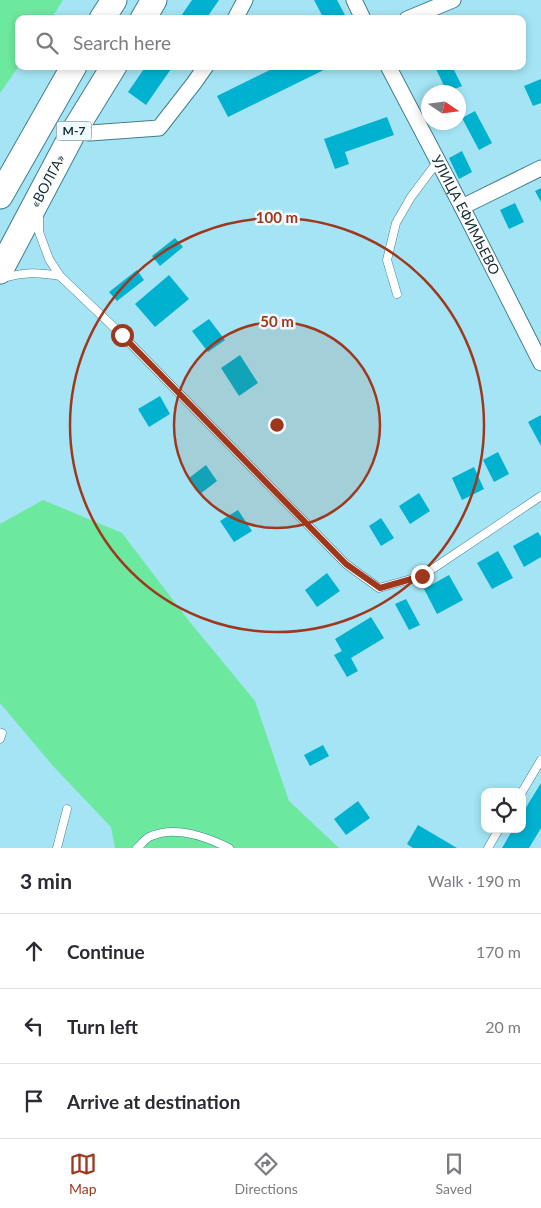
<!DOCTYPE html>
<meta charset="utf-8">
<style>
:root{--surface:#fff;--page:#f7f7f7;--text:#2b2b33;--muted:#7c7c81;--line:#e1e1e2;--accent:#9f371c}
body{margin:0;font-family:Lato,sans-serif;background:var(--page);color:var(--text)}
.controls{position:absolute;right:15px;bottom:15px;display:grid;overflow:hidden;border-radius:10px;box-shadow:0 2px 8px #0003}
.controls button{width:45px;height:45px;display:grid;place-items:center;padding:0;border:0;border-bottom:1px solid var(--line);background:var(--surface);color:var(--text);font:25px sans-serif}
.compass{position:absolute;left:421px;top:85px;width:45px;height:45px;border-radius:50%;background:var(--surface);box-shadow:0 2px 8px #0003;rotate:103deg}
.stop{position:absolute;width:15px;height:15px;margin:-11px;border:4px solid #9f371c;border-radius:50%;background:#fff}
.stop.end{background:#9f371c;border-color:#fff;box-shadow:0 1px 5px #0008}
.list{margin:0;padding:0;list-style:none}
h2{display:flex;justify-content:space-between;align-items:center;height:65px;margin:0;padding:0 20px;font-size:21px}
h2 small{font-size:16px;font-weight:400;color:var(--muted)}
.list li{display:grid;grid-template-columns:32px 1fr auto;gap:15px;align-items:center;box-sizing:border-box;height:75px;padding:0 20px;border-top:1px solid var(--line)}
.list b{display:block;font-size:19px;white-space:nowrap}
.list em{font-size:16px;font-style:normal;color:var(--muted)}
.icon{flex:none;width:28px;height:28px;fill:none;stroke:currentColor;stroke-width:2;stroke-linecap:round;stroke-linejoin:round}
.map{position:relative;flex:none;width:541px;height:848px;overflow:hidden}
.search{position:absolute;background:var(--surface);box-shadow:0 2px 8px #0003;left:15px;right:15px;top:15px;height:55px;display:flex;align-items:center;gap:12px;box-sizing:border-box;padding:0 18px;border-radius:10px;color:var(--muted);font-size:19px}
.sheet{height:290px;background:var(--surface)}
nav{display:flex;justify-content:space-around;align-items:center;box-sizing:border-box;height:70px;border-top:1px solid var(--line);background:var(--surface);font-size:14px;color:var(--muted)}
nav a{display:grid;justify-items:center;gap:2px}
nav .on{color:var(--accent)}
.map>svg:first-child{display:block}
</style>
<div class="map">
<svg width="541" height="848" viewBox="0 0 541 848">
<rect width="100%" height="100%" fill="#a4e4f4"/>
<!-- green -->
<path fill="#6de89f" d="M0,0H63L51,19H19V66L0,93Z
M43,500L122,533L189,621L255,701L289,801L339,848H115L111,827L53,766L0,703V524Z"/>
<!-- building -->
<path fill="#00b2d0" d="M192,0H219L206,19H179Z
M314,0H337L347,19H324Z
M146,66H173L146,105L128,92Z
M278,66H332L228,117L217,96Z
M436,66H452L462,86L447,92L435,67Z
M541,79V103L533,106L524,86Z
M475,111L492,143L479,150L462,118Z
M387,117L394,135L345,152L349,164L335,169L324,139Z
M462,151L472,172L459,179L449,158Z
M541,188V202L535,191Z
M515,203L524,222L509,229L500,210Z
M175,238L183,247L160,266L152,256Z
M137,270L144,280L117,301L109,292Z
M169,275L189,299L155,327L135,304Z
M209,319L225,340L208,352L192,331Z
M240,355L258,383L239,396L221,368Z
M160,396L170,414L149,427L138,409Z
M541,415V446L528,422Z
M498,452L509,474L494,482L483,460Z
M206,465L217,481L200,494L189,478Z
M474,467L484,489L462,500L452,478Z
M419,493L430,511L410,524L399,506Z
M238,510L252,531L234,542L220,521Z
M381,518L394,538L381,546L369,526Z
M538,532L541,537V557L524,567L513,546Z
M498,551L513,578L492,589L477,563Z
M327,573L340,591L317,607L305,590Z
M449,575L463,600L437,614L424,589Z
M406,599L420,625L409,630L395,604Z
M371,617L384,638L351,658L358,671L347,677L334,655L342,651L335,639Z
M323,745L329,756L310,766L304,755Z
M541,783V828L529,848H502L513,829H522V814Z
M358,801L370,818L346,835L334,819Z
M418,825L457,848H413L407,844Z"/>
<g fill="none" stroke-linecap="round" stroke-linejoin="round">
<!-- service casing -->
<g stroke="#427f8e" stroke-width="9">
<path id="service" d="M39,215V232L49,259L60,276L122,335L346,564L379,588L422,576L541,496
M3,278C25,272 37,272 60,276
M397,294L387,260L396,223L411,197L438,161
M0,739L2,733
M522,792L541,760
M57,848L67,809
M137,848C141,845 145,839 149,837C174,825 205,836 229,848
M488,848L499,829"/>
</g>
<!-- minor casing -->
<g stroke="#427f8e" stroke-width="17">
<g id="minor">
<path d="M354,0L363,19"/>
<path d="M235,19L245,0"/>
<path d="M407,19L453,0"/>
<path id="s1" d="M388,66L462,207L541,363"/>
<path d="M74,131L90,133L159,128L194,83L206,66"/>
<path d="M462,207L541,168"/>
</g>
</g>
<!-- trunk casing -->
<g stroke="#427f8e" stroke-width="27">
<g id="trunk">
<path d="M102,19L114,0"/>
<path d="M143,19L154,0"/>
<path d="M0,196L74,66"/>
<path id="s2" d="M0,271L74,131L114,66"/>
</g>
</g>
<!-- service -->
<use href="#service" stroke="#fff" stroke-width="8"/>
<!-- minor -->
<use href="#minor" stroke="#fff" stroke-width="15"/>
<!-- trunk -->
<use href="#trunk" stroke="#fff" stroke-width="25"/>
</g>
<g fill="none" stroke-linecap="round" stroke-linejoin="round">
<!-- route -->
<path stroke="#9f371c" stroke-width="6" d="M122,335L346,564L380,588L422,576"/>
</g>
<!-- distance rings -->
<circle cx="277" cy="425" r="103" fill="#9f371c" fill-opacity=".12"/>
<g fill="none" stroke="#9f371c" stroke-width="2.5">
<circle cx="277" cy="425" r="103"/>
<circle cx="277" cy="425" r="207"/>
</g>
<g text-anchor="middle" stroke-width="5" stroke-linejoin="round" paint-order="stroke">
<!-- shield labels -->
<rect fill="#effbff" stroke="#556b70" stroke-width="1" x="56.5" y="121.5" width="35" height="19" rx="4"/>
<g font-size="12" font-weight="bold" fill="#132d33">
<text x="74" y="135">М-7</text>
</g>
<!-- street labels -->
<g font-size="14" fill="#132d33" stroke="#effbff">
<text dy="5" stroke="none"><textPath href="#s2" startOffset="102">«ВОЛГА»</textPath></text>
<text dy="5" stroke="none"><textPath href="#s1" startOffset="168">УЛИЦА ЕФИМЬЕВО</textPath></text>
</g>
</g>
<circle cx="277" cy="425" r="8" fill="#9f371c" stroke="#effbff" stroke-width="2.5"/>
<g font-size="15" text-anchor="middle" font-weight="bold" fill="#9f371c" stroke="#effbff" stroke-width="5" stroke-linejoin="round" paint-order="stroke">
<text x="277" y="223">100 m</text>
<text x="277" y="327">50 m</text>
</g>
</svg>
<div class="controls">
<button><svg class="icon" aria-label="locate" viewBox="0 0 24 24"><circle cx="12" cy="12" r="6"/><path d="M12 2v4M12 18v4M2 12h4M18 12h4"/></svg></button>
</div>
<svg class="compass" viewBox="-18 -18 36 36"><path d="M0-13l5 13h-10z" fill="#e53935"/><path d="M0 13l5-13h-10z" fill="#7c7c81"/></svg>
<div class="stop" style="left:122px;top:335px"></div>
<div class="stop end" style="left:422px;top:576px"></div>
<div class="search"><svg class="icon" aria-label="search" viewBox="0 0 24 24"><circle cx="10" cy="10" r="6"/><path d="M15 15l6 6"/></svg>Search here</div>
</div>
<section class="sheet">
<h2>3 min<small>Walk · 190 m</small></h2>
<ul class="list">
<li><svg class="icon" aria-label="ahead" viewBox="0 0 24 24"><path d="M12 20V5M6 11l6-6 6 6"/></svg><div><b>Continue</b></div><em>170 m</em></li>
<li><svg class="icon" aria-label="left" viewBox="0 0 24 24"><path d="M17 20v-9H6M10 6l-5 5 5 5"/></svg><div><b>Turn left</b></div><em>20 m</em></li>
<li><svg class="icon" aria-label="arrive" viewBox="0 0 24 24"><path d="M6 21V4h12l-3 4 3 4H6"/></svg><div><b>Arrive at destination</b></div></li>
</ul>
</section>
<nav>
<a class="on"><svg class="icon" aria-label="map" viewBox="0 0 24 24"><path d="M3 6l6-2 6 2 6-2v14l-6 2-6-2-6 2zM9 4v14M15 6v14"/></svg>Map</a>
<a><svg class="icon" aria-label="directions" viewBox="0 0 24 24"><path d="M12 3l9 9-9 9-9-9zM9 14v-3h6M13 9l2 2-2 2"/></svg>Directions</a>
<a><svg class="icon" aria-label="saved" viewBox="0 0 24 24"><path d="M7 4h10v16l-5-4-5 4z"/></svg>Saved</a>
</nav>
